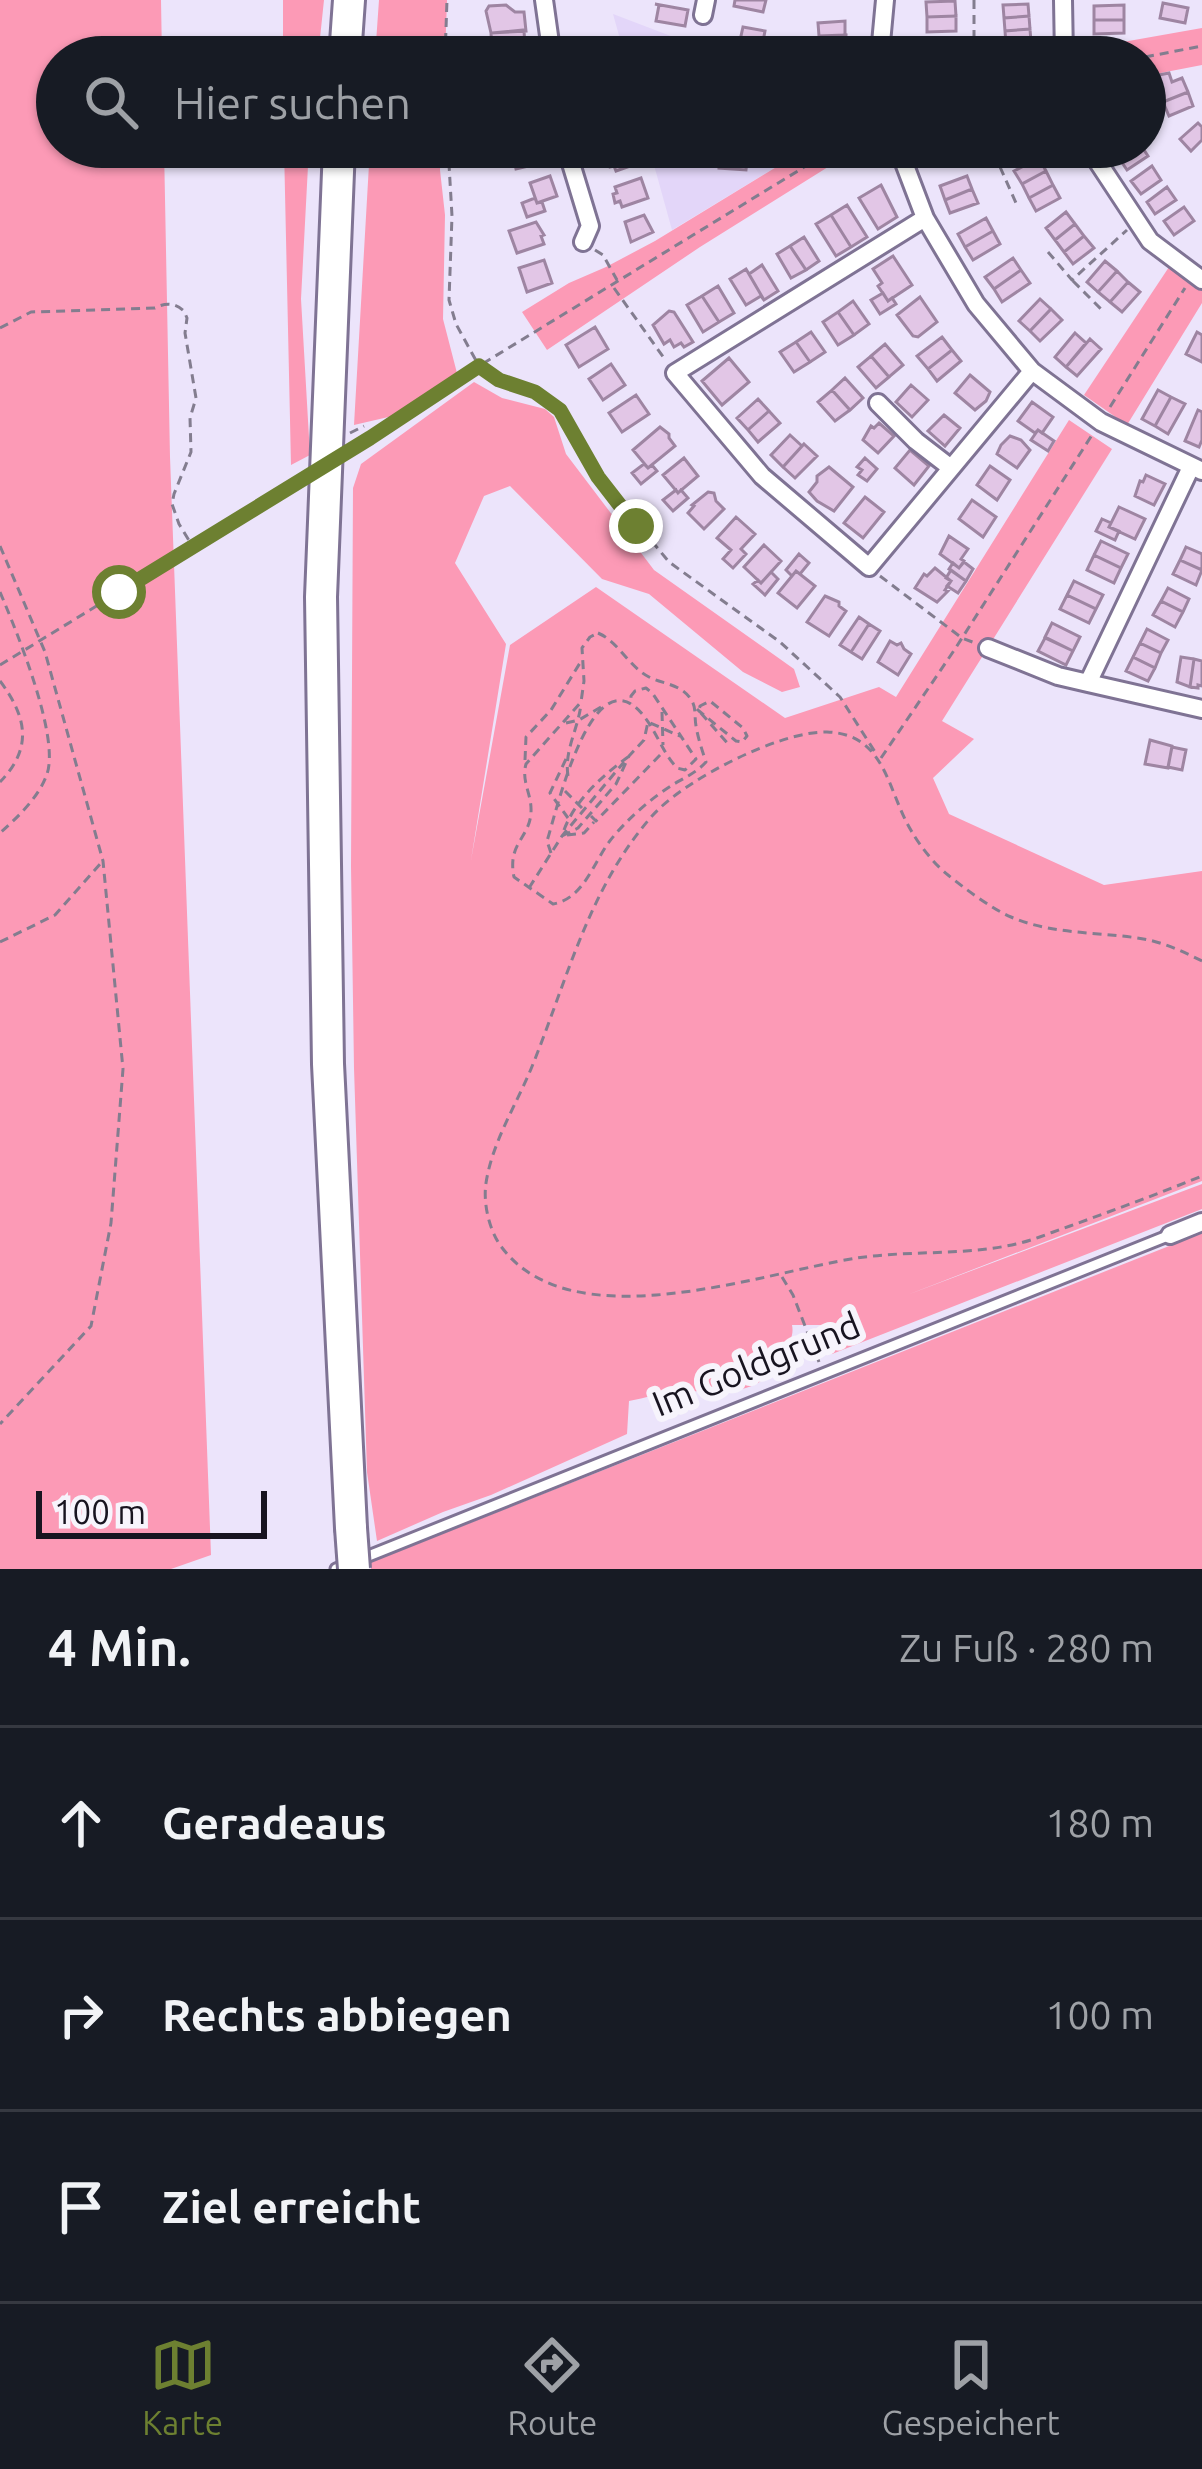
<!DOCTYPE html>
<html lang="de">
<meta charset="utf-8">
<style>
:root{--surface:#171b24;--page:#242831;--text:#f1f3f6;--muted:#9ea1a6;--line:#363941;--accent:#6d8031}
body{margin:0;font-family:Ubuntu,sans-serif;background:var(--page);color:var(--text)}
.scale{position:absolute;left:36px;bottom:30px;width:231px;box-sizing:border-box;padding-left:12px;border:6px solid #181420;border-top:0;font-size:33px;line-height:42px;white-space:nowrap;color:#181420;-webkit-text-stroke:9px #f7f4fc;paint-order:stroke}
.stop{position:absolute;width:36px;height:36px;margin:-27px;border:9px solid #6d8031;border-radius:50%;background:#fff}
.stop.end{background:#6d8031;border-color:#fff;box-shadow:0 3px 12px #0008}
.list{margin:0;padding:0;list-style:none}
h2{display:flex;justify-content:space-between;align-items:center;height:156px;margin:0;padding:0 48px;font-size:51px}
h2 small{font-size:39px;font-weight:400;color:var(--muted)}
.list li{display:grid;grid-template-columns:78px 1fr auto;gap:36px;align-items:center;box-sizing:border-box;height:192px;padding:0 48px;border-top:3px solid var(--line)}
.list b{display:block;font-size:45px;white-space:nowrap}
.list em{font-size:39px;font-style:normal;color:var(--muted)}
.icon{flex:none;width:66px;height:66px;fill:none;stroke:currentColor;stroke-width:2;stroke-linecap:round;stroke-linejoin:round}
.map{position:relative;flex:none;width:1202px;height:1569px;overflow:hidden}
.search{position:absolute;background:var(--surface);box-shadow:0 3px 9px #0004;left:36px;right:36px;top:36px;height:132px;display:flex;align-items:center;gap:30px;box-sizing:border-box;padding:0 42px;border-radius:66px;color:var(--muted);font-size:45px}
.sheet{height:732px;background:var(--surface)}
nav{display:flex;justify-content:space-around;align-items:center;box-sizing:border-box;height:168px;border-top:3px solid var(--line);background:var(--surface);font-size:33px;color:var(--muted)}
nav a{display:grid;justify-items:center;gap:6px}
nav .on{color:var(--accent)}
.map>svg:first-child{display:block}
</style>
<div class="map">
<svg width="1202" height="1569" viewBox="0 0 1202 1569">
<rect width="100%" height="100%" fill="#ece4fb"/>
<!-- built -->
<path fill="#e3d6f9" d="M613,14L726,57H625Z
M649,147H809L672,230Z"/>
<!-- green -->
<path fill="#fc9ab6" d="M0,0H161L162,57H57V147H164L170,457L211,1555L171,1569H0Z
M283,0H324L318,57H283Z
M379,0H447L445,57H375Z
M1202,28V65L1145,76V57H1073L1072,51Z
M284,147H309L301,299L310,455L291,465Z
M370,147H441L440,170L445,215L443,319L458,377L397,415L354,425Z
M809,147H860L700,247L547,350L522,312L569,283L606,267L655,241Z
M1169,267L1202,291V303L1127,425L1084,395Z
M474,382L502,398L545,409L554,417L566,454L654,570L794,669L800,687L782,692L743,672L649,594L602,579L510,486L484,496L455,563L506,644L471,860L510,645L596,587L785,718L879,687L896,697L1069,420L1112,449L942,721L974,739L933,778L949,814L1104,885L1202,871V1181L907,1295L1202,1184V1209L832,1354L824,1331L825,1325H792C794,1335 790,1341 785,1351C761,1403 721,1388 677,1392C661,1393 645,1398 629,1401L627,1434L491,1495L443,1512L377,1541L367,1472L354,1068L351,866L353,488L361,464Z
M1202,1233V1569H371V1562Z"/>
<!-- building -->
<path fill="#e2c6e6" stroke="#9e85a2" stroke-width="3" d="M735,0H766L763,12L734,6Z
M955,1L956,16L927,17L926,2Z
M1163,3L1188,8L1185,23L1160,18Z
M655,4L688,10L685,26L656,21L659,5Z
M1028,4L1029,16L1004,18L1003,5Z
M506,5L515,12H524L526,31L491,33L486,11L489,6Z
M1124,5V20H1094V6Z
M956,16V31L927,32V17Z
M1029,16L1030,29L1005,31L1004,18Z
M1094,20H1124V33L1094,34Z
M845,21V35L819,36L818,23Z
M743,27L765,31L760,57L737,54Z
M1030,29L1031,42L1006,44L1005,31Z
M524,30L525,49L492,52L491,33Z
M846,35L845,49L819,50V36Z
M594,38L603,44L605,57H582L579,41Z
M953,40L955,55L927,57L926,43Z
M1169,73L1172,82L1182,78L1188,92L1163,102L1154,76Z
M1188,92L1193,106L1169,116L1163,102Z
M1198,123L1202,127V140L1191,151L1180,139Z
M511,147H539L541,163L516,169Z
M616,147H639L644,161L616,171L614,166L610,167L607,156L610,155L608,150Z
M720,147H782L774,153L766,151L765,158L754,157L747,161L746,170L719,168Z
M946,147H957L960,158L932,166L928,152Z
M1136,147H1142L1148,156L1127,170L1119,158Z
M1039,158L1046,171L1022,184L1014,171Z
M1152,166L1161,180L1141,194L1131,181Z
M1046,171L1053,185L1029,198L1022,184Z
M550,176L557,196L537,203L530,183Z
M967,176L972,189L945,200L940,186Z
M641,178L648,198L622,207L620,201L615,203L613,194L617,193L615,187Z
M881,185L897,217L878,229L859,198Z
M1053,185L1060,198L1036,211L1029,198Z
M1167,187L1176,200L1155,214L1147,202Z
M972,189L978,203L950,213L945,200Z
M535,198L537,203L542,202L545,211L527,217L522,203Z
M847,205L867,237L851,247L831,215Z
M1184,207L1194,221L1174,235L1164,221Z
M1066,212L1075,224L1055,240L1046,228Z
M644,215L653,232L631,242L625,222Z
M831,215L851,247L836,256L816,224Z
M986,218L993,231L965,247L958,234Z
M536,222L544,235L541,236L544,244L517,253L509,231Z
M1075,224L1084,236L1064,252L1055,240Z
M993,231L1000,244L973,260L965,247Z
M1084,236L1094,248L1073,264L1064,252Z
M804,237L819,261L806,270L790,246Z
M790,246L806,270L791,278L777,254Z
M893,256L912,285L888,301L878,286L882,283L873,269Z
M1013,258L1021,270L994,289L985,277Z
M544,260L552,283L527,292L519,268Z
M1105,261L1117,271L1098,292L1087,282Z
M762,265L778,291L764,300L746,269L749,274Z
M746,269L764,300L761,296L746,305L730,279Z
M1021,270L1030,283L1002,302L994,289Z
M1117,271L1128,282L1110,302L1098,292Z
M1128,282L1140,292L1122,312L1110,302Z
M718,286L734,313L719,322L702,296Z
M883,293L888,301L892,298L896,304L880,314L871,300Z
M702,296L719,322L703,332L687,305Z
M920,297L937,322L918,337L913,336L897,315Z
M1040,299L1051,309L1030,331L1019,321Z
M853,301L869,324L854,335L838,312Z
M1051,309L1062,320L1040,341L1030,331Z
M669,311L674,312L693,342L684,347L681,343L674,347L670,340L664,344L653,325Z
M838,312L854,335L838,345L823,322Z
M595,327L608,349L579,367L566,345Z
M811,332L825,352L810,362L796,342Z
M1197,332L1202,335V362L1186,354Z
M1075,333L1086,343L1066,367L1055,357Z
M942,337L952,350L928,369L917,356Z
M1090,339L1101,349L1077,376L1066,367Z
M796,342L810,362L794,372L780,352Z
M885,344L903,365L889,377L871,356Z
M952,350L961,361L937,381L928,369Z
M871,356L889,377L876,388L858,367Z
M729,358L749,382L722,405L702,381Z
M611,364L625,385L603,400L589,379Z
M970,375L990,392L986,401L975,410L955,393Z
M845,378L863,398L850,410L832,390Z
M911,385L928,400L912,417L896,402Z
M832,390L850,410L835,421L818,402Z
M1158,390L1171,397L1155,426L1142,419Z
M636,395L649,414L622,432L609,413Z
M1171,397L1185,404L1168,434L1155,426Z
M758,399L769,411L748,430L737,418Z
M1032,402L1053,417L1042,433L1038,430L1035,433L1018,421Z
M1198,410L1202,412V440L1199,447L1185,441Z
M769,411L780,423L758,442L748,430Z
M944,415L960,428L945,446L928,431Z
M879,423L894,436L878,453L863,440L871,426L874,428Z
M660,427L669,434V438L675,446L648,468L633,450Z
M1038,430L1054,441L1048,451L1031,440Z
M790,435L802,446L783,467L771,455Z
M1010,436L1021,440L1030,450L1017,468L997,454L1001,445Z
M804,444L817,456L795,478L783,467Z
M910,450L929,466L914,485L895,468Z
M684,458L698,476L678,493L663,475Z
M865,458L877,469L867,481L858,475L862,470L857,467Z
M644,464L648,468L652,465L657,471L641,484L632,473Z
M990,466L1010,480L997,500L977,485Z
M829,467L853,487L834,511L817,501L809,492L817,482V476Z
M1146,475L1165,484L1154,505L1135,496L1140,481L1143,482Z
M676,490L678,493L681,490L688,498L673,511L663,500Z
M708,492L714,493L716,501L724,509L704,529L688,513L694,506L692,505Z
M865,497L884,512L863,538L844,523Z
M972,500L996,517L983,537L959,519Z
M1119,507L1145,519L1135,539L1109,527Z
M736,517L755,534L741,549L746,554L733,568L723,559L731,550L717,538Z
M1102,519L1111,523L1109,527L1119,531L1115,540L1096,531Z
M949,536L968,549L961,559L964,561L959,568L940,554Z
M1101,541L1128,554L1121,568L1094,555Z
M764,545L781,561L761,583L744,567Z
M1186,547L1202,554V570L1180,560Z
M799,554L809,563L800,574L796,571L792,576L786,570Z
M1094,555L1121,568L1114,583L1087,570Z
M1180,560L1202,570L1196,585L1173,574Z
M964,562L973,569L966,581L949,569L953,563L959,568Z
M935,568L951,581L945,590L948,591L937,602L915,588L924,574L927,576Z
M951,570L966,581L958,593L947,586L951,581L946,578Z
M796,571L815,586L797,608L778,593Z
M771,572L778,579L765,595L753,584L758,580L761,583Z
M1074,581L1103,595L1096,609L1067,595Z
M1168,588L1189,599L1183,612L1161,601Z
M1067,595L1096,609L1089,623L1060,609Z
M825,596L839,602V606L846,611L829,636L807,622Z
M1161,601L1183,612L1175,627L1153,615Z
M859,617L869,624L851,652L840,645Z
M1052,623L1080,637L1073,651L1045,637Z
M869,624L880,631L862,659L851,652Z
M1147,629L1168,640L1161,653L1140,643Z
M1045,638L1073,651L1066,665L1038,651Z
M890,641L897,645L901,643L904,649L911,654L898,675L878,662Z
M1140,643L1161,653L1155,668L1133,657Z
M1133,657L1155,668L1148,681L1126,671Z
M1181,657L1194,659L1190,687L1177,682Z
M1194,659L1202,661V686L1198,685V688L1190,687Z
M1150,740L1172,746L1168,768L1145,764Z
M1172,747L1186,750L1182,770L1168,767Z"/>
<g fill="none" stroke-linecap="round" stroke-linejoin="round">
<!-- service casing -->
<g stroke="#7f7394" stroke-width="15">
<path id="service" d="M336,1569L1170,1235"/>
</g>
<!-- minor casing -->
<g stroke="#7f7394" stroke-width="22">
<path id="minor" d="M544,0L552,57
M1063,0L1064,57
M703,15L706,0
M882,57L881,43L885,0
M566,147L590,226L583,242
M898,147L925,218L976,304L1032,371L1101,422L1202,471
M1088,147L1150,241L1202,280
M925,218L675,373L762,476L869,567L1032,371
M878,403L916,441L951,468
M1191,467L1088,683L1202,709
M988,648L1058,676L1088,683
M1170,1235L1202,1222"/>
</g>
<!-- trunk casing -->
<g stroke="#7f7394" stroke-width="36">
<path id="trunk" d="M345,57L349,0
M339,147L321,597L328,1064L351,1528"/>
</g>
<!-- path -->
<path stroke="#837d8f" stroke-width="3" stroke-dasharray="9 6" stroke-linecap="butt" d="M974,0V40
M445,57L447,0
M1145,57L1202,46
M448,147L452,216L449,300L456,324L479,366L499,380L535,392L560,410L599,477L669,562L780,642L840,697L875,752
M992,147L999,165L1044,147
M1000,167L1016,203
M595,250L603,255L617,280
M1048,252L1072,280L1127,230
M1073,281L1102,310
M614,288L664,358
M0,328L31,312L155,308C166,302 175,303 184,311L187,318L185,333L196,398L190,418L191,452L174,494L172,504L179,524L193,547
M1110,407L1185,288
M350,433L364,426
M370,438L479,366L837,147
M0,546L45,652L103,861L123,1069L111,1223L91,1326L0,1424
M880,576L962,638L975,643
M0,592C16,630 60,736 47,774C39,797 18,817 0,833
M598,633C619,642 628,666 649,677C663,684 680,684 690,698C697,707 694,715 696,726C698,738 702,750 706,762C697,772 686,777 674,784C651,798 626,820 609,842C593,864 583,899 553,904L514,877C507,843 530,838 531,812C532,794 521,782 526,764L581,702L584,681L582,648L590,637Z
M0,665L288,489
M0,681C27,717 33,748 0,782
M697,709L699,711L736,741L742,742L747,736L743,728L710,701L700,706L699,711L729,745
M662,712L663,745
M566,723L579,720L601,707
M881,758L955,649L1092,435
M566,759L550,793L568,818
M525,760L526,737L551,710L580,663
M568,776C564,750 578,730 581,704
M565,791L584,810
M591,816L596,821L664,751
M564,830C575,800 603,775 628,757
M567,835L584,833L594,822
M562,836L578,828L616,784L629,756L644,740L648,722L682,737
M551,853L547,841C556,813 588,671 634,706C654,722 660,750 677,768L685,770L696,759L653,694L646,688L635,691L631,696V704
M529,888L562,836L624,762
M0,942L55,915L101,863
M1202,961C1186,953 1167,944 1149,940C1104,931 1055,936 1011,917C992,909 964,888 948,875C935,865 920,846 912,832C887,792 887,734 827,732C779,731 684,780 652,816C588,889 567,981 531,1069C516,1105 492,1143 486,1183C483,1203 489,1229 500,1245C570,1343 760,1273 857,1258C910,1250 964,1256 1016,1244C1034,1240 1052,1232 1070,1226C1114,1210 1158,1194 1202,1176
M782,1277L793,1295L819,1362"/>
<!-- service -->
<use href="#service" stroke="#fff" stroke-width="9"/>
<!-- minor -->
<use href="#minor" stroke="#fff" stroke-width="16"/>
<!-- trunk -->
<use href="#trunk" stroke="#fff" stroke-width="30"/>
<!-- trunk-bridge casing -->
<g stroke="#7f7394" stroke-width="36" stroke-linecap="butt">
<path id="trunk-bridge" d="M351,1528L354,1569"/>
</g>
<!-- path-bridge -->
<path stroke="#837d8f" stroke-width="3" stroke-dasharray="9 6" stroke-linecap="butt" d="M288,489L370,438"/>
<!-- trunk-bridge -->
<use href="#trunk-bridge" stroke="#fff" stroke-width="30"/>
</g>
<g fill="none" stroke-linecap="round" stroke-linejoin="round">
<!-- route -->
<path stroke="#6d8031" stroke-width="15" d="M119,592L370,438L479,366L499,380L535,392L560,410L598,477L636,526"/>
</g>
<g text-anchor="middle" stroke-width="12" stroke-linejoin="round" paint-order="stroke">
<!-- street labels -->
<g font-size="36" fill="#181420" stroke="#f7f4fc">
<text transform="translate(756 1364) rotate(-22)" y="13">Im Goldgrund</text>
</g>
</g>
</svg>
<div class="scale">100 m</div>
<div class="stop" style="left:119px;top:592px"></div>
<div class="stop end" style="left:636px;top:526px"></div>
<div class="search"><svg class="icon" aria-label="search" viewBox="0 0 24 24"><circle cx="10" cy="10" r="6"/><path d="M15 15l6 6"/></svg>Hier suchen</div>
</div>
<section class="sheet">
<h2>4 Min.<small>Zu Fuß · 280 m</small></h2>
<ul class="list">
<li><svg class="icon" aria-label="ahead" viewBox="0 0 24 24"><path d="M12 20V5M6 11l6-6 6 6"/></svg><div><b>Geradeaus</b></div><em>180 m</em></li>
<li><svg class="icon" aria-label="right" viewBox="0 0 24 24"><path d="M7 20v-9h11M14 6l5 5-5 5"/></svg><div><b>Rechts abbiegen</b></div><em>100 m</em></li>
<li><svg class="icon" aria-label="arrive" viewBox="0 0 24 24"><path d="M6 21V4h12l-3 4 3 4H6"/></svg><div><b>Ziel erreicht</b></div></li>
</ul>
</section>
<nav>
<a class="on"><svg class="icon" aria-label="map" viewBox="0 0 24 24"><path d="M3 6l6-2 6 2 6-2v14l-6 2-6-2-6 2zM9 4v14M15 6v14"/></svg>Karte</a>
<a><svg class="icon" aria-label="directions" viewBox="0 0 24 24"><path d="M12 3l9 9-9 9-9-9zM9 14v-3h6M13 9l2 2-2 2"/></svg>Route</a>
<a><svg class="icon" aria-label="saved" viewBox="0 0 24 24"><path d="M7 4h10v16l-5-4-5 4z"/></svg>Gespeichert</a>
</nav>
